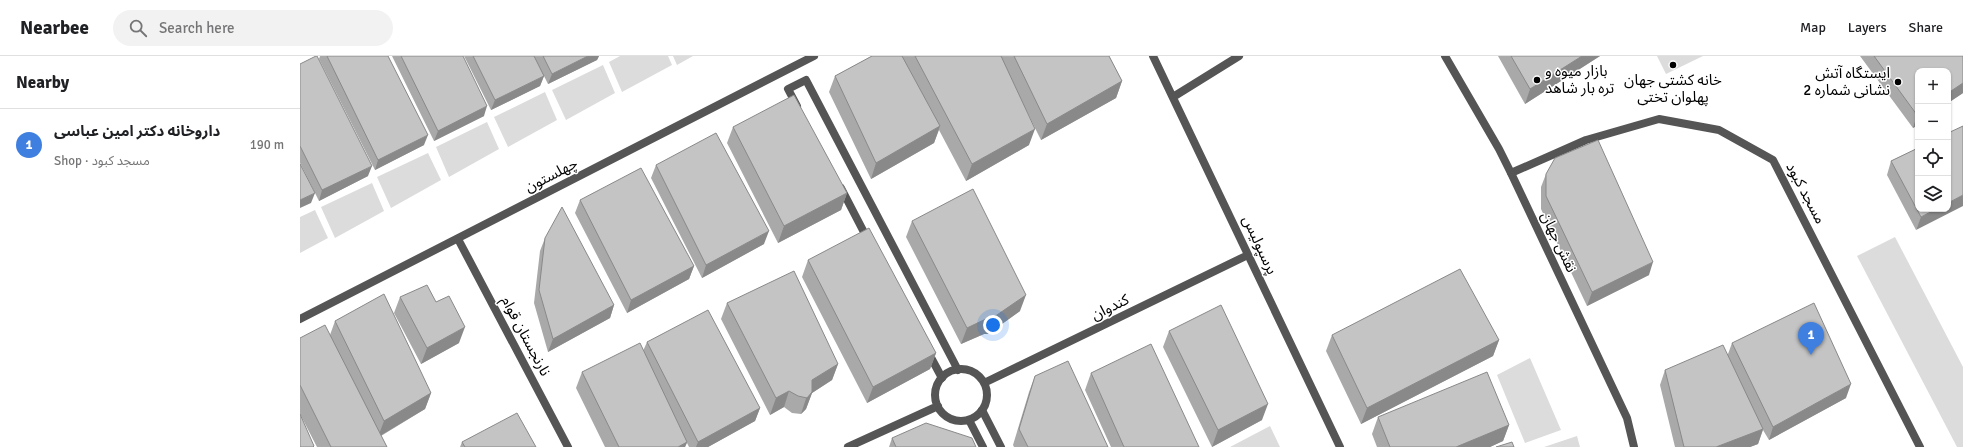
<!DOCTYPE html>
<meta charset="utf-8">
<style>
:root{--surface:#fff;--page:#f2f2f2;--text:#202124;--muted:#757577;--line:#e0e0e0;--accent:#1a73e8}
body{margin:0;font-family:Signika,"Noto Sans Arabic",sans-serif;background:var(--page);color:var(--text)}
.controls{position:absolute;right:12px;top:12px;display:grid;overflow:hidden;border-radius:8px;box-shadow:0 1px 3px #0004}
.controls button{width:36px;height:36px;display:grid;place-items:center;padding:0;border:0;border-bottom:1px solid var(--line);background:var(--surface);color:var(--text);font:20px sans-serif}
.you{position:absolute;left:693px;top:269px;width:14px;height:14px;margin:-10px;border:3px solid #fff;border-radius:50%;background:#1a73e8;box-shadow:0 0 0 6px #1a73e833}
.badge{display:grid;place-items:center;width:26px;height:26px;border-radius:50%;background:var(--accent);color:#fff;font-size:13px;font-weight:700}
.pin{position:absolute;translate:-50% -33px;filter:drop-shadow(0 1px 2px #0008)}
.pin::after{content:'';position:absolute;top:21px;width:14px;height:12px;background:inherit;clip-path:polygon(0 0,100% 0,50% 100%)}
.list{margin:0;padding:0;list-style:none}
h2{display:flex;justify-content:space-between;align-items:center;height:52px;margin:0;padding:0 16px;font-size:17px}
h2 small{font-size:13px;font-weight:400;color:var(--muted)}
.list li{display:grid;grid-template-columns:26px 1fr auto;gap:12px;align-items:center;box-sizing:border-box;height:72px;padding:0 16px;border-top:1px solid var(--line)}
.list b{display:block;font-size:15px;white-space:nowrap}
.list p{margin:0;font-size:13px;white-space:nowrap;color:var(--muted)}
.list em{font-size:13px;font-style:normal;color:var(--muted)}
.icon{flex:none;width:22px;height:22px;fill:none;stroke:currentColor;stroke-width:2;stroke-linecap:round;stroke-linejoin:round}
.map{position:relative;flex:none;width:1663px;height:391px;overflow:hidden}
header{display:flex;align-items:center;gap:24px;box-sizing:border-box;height:56px;padding:0 20px;background:var(--surface);border-bottom:1px solid var(--line)}
header strong{font-size:19px}
nav{display:flex;gap:22px;margin-inline-start:auto;font-size:14px}
.search{width:280px;height:36px;background:var(--page);display:flex;align-items:center;gap:10px;box-sizing:border-box;padding:0 14px;border-radius:22px;color:var(--muted);font-size:15px}
main{display:flex}
aside{flex:1;background:var(--surface)}
.map>svg:first-child{display:block}
</style>
<header>
<strong>Nearbee</strong>
<div class="search"><svg class="icon" aria-label="search" viewBox="0 0 24 24"><circle cx="10" cy="10" r="6"/><path d="M15 15l6 6"/></svg>Search here</div>
<nav><a>Map</a><a>Layers</a><a>Share</a></nav>
</header>
<main>
<aside>
<h2>Nearby<small></small></h2>
<ul class="list">
<li><span class="badge" style="background:#3f7fe0">1</span><div><b>داروخانه دکتر امین عباسی</b><p>Shop · مسجد کبود</p></div><em>190 m</em></li>
</ul>
</aside>
<div class="map">
<svg width="1663" height="391" viewBox="0 0 1663 391">
<rect width="100%" height="100%" fill="#fff"/>
<!-- green -->
<path fill="#dcdcdc" d="M320,0H368L372,9L322,36L309,6Z
M373,0H393L377,9Z
M1357,0H1403L1366,18Z
M303,9L315,37L266,64L252,34Z
M245,36L257,64L208,91L194,61Z
M187,66L199,93L149,121L136,91Z
M128,97L141,124L91,152L77,121Z
M72,127L84,155L35,182L21,151Z
M15,154L28,182L0,197V161Z
M1595,181L1663,311V391H1657L1557,200Z
M1230,302L1261,374L1225,387L1197,319Z
M970,370L980,391H930Z
M1277,380L1280,391H1244Z"/>
<g fill="none" stroke-linecap="round" stroke-linejoin="round">
<!-- service -->
<path stroke="#555" stroke-width="8" d="M497,50L488,33L506,24L658,314
M541,132L568,184
M628,296L642,322
M682,354L701,391
M669,364L683,391"/>
<!-- minor -->
<path stroke="#555" stroke-width="8" d="M853,0L1040,391
M873,41L939,0
M1211,117L1286,84L1359,63L1419,74L1473,104L1620,391
M158,183L268,391
M0,263L514,0
M635 339a26 26 0 1 1 52 0a26 26 0 1 1-52 0Z
M684,327L948,199
M548,391L638,350"/>
<!-- tertiary -->
<path stroke="#555" stroke-width="8" d="M1145,0L1199,93L1211,117L1327,362L1334,391"/>
</g>
<!-- wall -->
<path fill="#a9a9a9" d="M20,0H88L124,89L75,114L19,3Z
M92,0H163L184,60L134,85Z
M164,0H234L244,20L240,30L191,54Z
M234,0H299L297,4L248,28Z
M572,0H809L822,25L816,42L741,84L717,36L729,89L666,125L639,74L634,87L571,123L529,36L535,20Z
M1198,0H1300L1225,48Z
M1560,0H1663V37L1648,47V15L1618,69L1613,72Z
M0,8L68,120L19,145L0,107Z
M1663,70L1616,174L1587,119L1591,105Z
M433,71L547,137L541,154L478,187L427,87Z
M356,109L464,188L402,222L351,122Z
M1246,118L1349,219L1287,250L1241,153V131Z
M280,144L394,210L389,223L327,257L275,157Z
M612,165L720,255L688,278H684L661,288L606,181Z
M245,182L314,249L310,262L248,296L234,247L240,195Z
M508,204L636,297L630,313L567,347L502,221Z
M100,241L159,287L121,308L94,257Z
M427,247L538,308L532,324L512,337L506,353L501,358L492,357L484,351L470,359L421,263Z
M35,265L131,337L125,353L81,380L87,391H17L0,358V282L30,279Z
M869,275L962,364L912,391L863,291Z
M1032,279L1199,284L1193,300L1061,368L1026,295Z
M347,286L460,352L455,365L408,391H389L387,387L385,391H305L276,332L282,316L343,295Z
M1432,287L1546,342L1469,384L1463,374L1458,388L1450,391H1375L1360,329L1365,314L1428,298Z
M791,317L899,391H811L785,334Z
M735,320L808,391H714L713,389L729,336Z
M1078,361L1209,369L1203,385L1190,391H1077L1072,378Z
M592,382L676,391H589Z
M162,386L236,391H160Z"/>
<!-- shaded-wall -->
<path fill="#898989" d="M288,0H299L297,4L248,28L252,18Z
M1282,0H1300L1225,48L1230,33Z
M244,20L240,30L191,54L195,44Z
M822,25L816,42L741,84L747,68Z
M1663,27V37L1648,47V37Z
M187,50L184,60L134,85L138,75Z
M1617,59H1618V69L1613,72Z
M640,70L634,87L571,123L576,107Z
M735,73L729,89L666,125L672,108Z
M128,79L124,89L75,114L78,104Z
M72,110L68,120L19,145L22,134Z
M15,137L11,147L0,152V144Z
M547,137L541,154L478,187L484,170Z
M1663,139V150L1616,174L1621,161L1636,153H1648V147Z
M469,175L464,188L402,222L406,209Z
M1353,206L1349,219L1287,250L1292,236Z
M394,210L389,223L327,257L331,244Z
M726,239L720,255L688,278H684L661,288L667,272Z
M314,249L310,262L248,296L253,283Z
M165,271L159,287L121,308L127,292Z
M1199,284L1193,300L1061,368L1067,352Z
M636,297L630,313L567,347L573,331Z
M538,308L532,324L512,337L506,353L501,358L512,324Z
M1551,328L1546,342L1469,384L1473,371Z
M489,335L484,351L470,359L476,342Z
M131,337L125,353L78,381L84,365Z
M968,348L962,364L912,391L918,374Z
M460,352L455,365L408,391H396L398,386Z
M1209,369L1203,385L1190,391H1156Z
M1463,373L1458,388L1450,391H1416Z
M387,386L385,391H378Z"/>
<!-- building -->
<path fill="#c4c4c4" stroke="#898989" d="M16,0H17L72,110L22,134L0,90V8Z
M27,0H88L128,79L78,104Z
M101,0H163L187,50L138,75Z
M173,0H234L244,20L195,44Z
M243,0H288L252,18Z
M572,0H602L640,70L576,107L535,20Z
M615,0H701L735,73L672,108Z
M714,0H809L822,25L747,68Z
M1211,0H1282L1230,33Z
M1574,0H1663V27L1648,37V15H1618V59H1617Z
M494,39L547,137L484,170L433,71Z
M1663,70V139L1648,147V77Z
M416,77L469,175L406,209L356,109Z
M1298,84L1353,206L1292,236L1246,140V118L1255,102Z
M1618,92V153H1636L1621,161L1591,105Z
M0,108L15,137L0,144Z
M341,112L394,210L331,244L280,144Z
M673,133L726,239L694,261H690L667,272L612,165Z
M262,151L314,249L253,283L239,234L245,182Z
M569,172L636,297L573,331L508,204Z
M1160,213L1199,284L1067,352L1032,279Z
M494,215L538,308L512,324V336L507,342L498,340L489,335L476,342L427,247Z
M127,229L136,246L149,240L165,271L127,292L100,241Z
M84,238L131,337L84,365L35,265Z
M1514,247L1551,328L1473,371L1432,287Z
M921,249L968,348L918,374L869,275Z
M408,254L460,352L398,386L347,286Z
M25,269L87,391H31L0,329V282Z
M340,287L387,386L378,391H319L282,316Z
M851,288L899,391H824L791,317Z
M1423,289L1463,373L1416,391H1384L1365,314Z
M768,305L808,391H728L719,373L735,320Z
M1187,316L1209,369L1156,391H1090L1078,361Z
M217,357L236,391H165L162,386Z
M0,358L14,390L13,391H0Z
M626,367L672,382L676,391H596L592,382Z
M1212,386L1214,391H1196Z"/>
<!-- markers -->
<g fill="#000" stroke="#fff" stroke-width="1.5">
<circle cx="1373" cy="9" r="4"/>
<circle cx="1237" cy="24" r="4"/>
<circle cx="1598" cy="26" r="4"/>
</g>
<g text-anchor="middle" stroke-width="3" stroke-linejoin="round" paint-order="stroke">
<!-- poi labels -->
<g font-size="15" fill="#000" stroke="#fff" text-anchor="start">
<text x="1245" y="20">بازار میوه و<tspan x="1245" dy="17">تره بار شاهد</tspan></text>
<text x="1590" y="22" text-anchor="end">ایستگاه آتش<tspan x="1590" dy="17">نشانی شماره 2</tspan></text>
<text x="1373" y="29" text-anchor="middle">خانه کشتی جهان<tspan x="1373" dy="17">پهلوان تختی</tspan></text>
</g>
<!-- street labels -->
<g font-size="15" fill="#000" stroke="#fff">
<text transform="translate(251 119) rotate(-27)" y="5">چهلستون</text>
<text transform="translate(1506 137) rotate(62)" y="5">مسجد کبود</text>
<text transform="translate(1259 186) rotate(65)" y="5">نقش جهان</text>
<text transform="translate(960 189) rotate(65)" y="5">پرسپولیس</text>
<text transform="translate(810 251) rotate(-26)" y="5">کندوان</text>
<text transform="translate(226 280) rotate(62)" y="5">نارنجستان قوام</text>
</g>
</g>
</svg>
<div class="controls">
<button>+</button>
<button>−</button>
<button><svg class="icon" aria-label="locate" viewBox="0 0 24 24"><circle cx="12" cy="12" r="6"/><path d="M12 2v4M12 18v4M2 12h4M18 12h4"/></svg></button>
<button><svg class="icon" aria-label="layers" viewBox="0 0 24 24"><path d="M12 4l9 5-9 5-9-5zM3 14l9 5 9-5"/></svg></button>
</div>
<div class="you"></div>
<div class="pin badge" style="left:1511px;top:299px;background:#3f7fe0">1</div>
</div>
</main>
